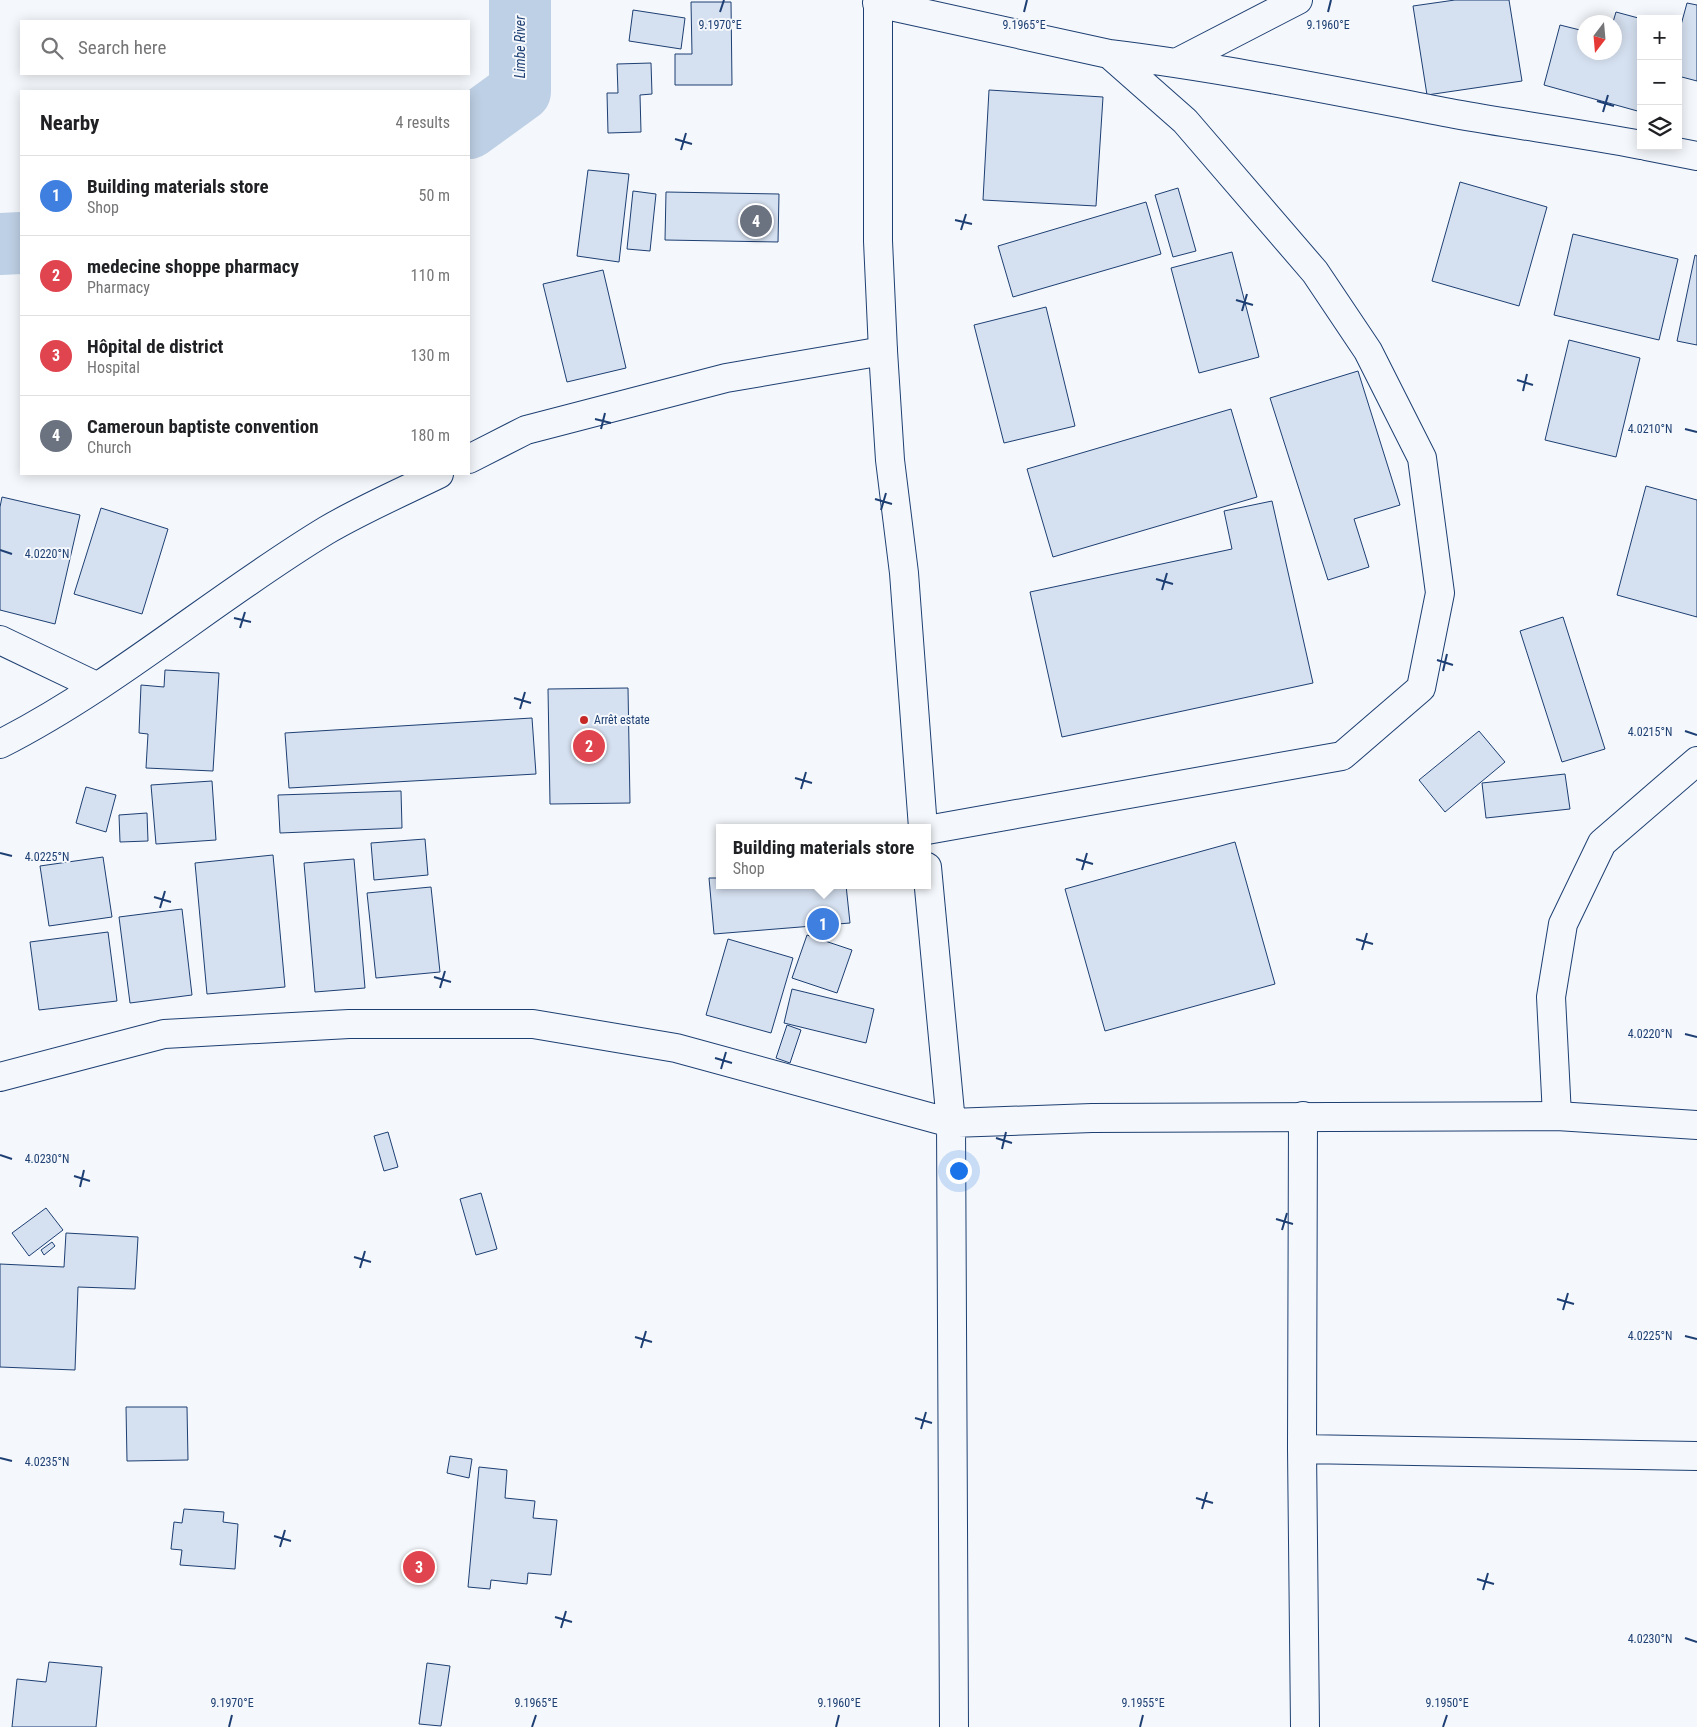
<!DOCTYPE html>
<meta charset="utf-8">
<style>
:root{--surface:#fff;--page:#f6f6f6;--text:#202124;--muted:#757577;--line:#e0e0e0;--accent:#7c3aed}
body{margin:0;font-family:"Roboto Condensed",sans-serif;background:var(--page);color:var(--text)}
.controls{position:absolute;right:15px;top:15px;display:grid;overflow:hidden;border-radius:0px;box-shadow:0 2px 12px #0003}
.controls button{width:45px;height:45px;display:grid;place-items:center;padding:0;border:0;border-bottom:1px solid var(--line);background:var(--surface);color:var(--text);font:25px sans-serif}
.compass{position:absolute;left:1577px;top:15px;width:45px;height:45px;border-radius:50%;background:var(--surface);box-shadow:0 2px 12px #0003;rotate:196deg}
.you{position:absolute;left:958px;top:1170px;width:18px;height:18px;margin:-12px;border:4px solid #fff;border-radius:50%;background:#1a73e8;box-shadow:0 0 0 8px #1a73e833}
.badge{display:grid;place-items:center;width:32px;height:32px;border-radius:50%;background:var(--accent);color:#fff;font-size:16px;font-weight:700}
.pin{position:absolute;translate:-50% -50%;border:2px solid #fff;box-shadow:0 1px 5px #0006}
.popup{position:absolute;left:716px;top:824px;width:215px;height:65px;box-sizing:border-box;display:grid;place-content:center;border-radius:0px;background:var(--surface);filter:drop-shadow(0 1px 4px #0005);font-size:16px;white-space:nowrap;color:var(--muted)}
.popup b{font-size:19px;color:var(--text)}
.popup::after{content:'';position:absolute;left:50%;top:100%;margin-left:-10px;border:10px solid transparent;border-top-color:var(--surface)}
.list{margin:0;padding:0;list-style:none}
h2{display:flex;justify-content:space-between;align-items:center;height:65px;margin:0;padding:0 20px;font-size:21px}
h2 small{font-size:16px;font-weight:400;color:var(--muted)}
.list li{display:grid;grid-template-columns:32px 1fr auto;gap:15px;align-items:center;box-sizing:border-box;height:80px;padding:0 20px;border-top:1px solid var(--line)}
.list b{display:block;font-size:19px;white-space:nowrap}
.list p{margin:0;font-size:16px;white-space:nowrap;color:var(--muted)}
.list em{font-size:16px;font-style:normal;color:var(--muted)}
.icon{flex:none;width:28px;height:28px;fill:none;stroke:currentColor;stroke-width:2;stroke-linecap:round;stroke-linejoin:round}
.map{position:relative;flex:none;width:1697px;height:1727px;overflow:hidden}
.search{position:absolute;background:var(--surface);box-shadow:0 2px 12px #0003;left:20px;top:20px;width:450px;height:55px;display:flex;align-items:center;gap:12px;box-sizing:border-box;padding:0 18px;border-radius:0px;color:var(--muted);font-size:19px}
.panel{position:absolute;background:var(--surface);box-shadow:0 2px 12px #0003;left:20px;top:90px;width:450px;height:385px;border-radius:0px}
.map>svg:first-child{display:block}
</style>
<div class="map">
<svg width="1697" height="1727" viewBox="0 0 1697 1727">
<rect width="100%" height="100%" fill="#f4f7fb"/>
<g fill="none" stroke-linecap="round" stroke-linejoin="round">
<!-- river -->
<path stroke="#bed0e5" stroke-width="62" d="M469,128L520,91V0
M0,244L21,243"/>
</g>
<!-- building -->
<path fill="#d5e0f0" stroke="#1d3f73" d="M1455,0H1509L1522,81L1427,95L1413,6Z
M691,2H731L732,85H675V54H692Z
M1687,3L1697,5V81L1678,76V36Z
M633,10L685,18L681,49L629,41Z
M1616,12L1642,19L1641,112L1544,85L1560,25L1584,31V52H1614L1613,22Z
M651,63L652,94L640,95L641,132L608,133L607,93H618L617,64Z
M989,90L1103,97L1096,206L983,200Z
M588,170L629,174L619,262L577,256Z
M1460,182L1547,207L1519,306L1432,281Z
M1178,188L1196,251L1173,257L1155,195Z
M633,191L656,194L650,251L627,249Z
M666,192L779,194L778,242L665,240Z
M1146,202L1161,254L1013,297L998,246Z
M1573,234L1678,259L1659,340L1554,315Z
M1232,252L1259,357L1199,373L1171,268Z
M1695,255L1697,256V345L1677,341Z
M603,270L626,368L567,382L543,284Z
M1046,307L1075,426L1004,443L974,325Z
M1569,340L1640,358L1616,457L1545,440Z
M1358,371L1400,505L1354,519L1369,567L1328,580L1270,398Z
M1231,409L1257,497L1053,557L1027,469Z
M1646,486L1697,500V617L1617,595Z
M2,497L80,515L55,624L0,610V507Z
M1272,501L1313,683L1062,737L1030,592L1232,549L1224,511Z
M101,508L168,529L142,614L74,594Z
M1563,617L1605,749L1562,762L1520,631Z
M165,670L219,673L213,771L146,768L148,734L139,733L141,685L164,687Z
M628,688L630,803L550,804L548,689Z
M532,718L536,774L289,788L285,733Z
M1479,731L1505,762L1445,812L1419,780Z
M1565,774L1570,809L1486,818L1482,783Z
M212,781L216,840L156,844L151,785Z
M86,787L116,795L106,832L76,823Z
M401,791L402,828L280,833L278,795Z
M147,813L148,841L120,842L119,815Z
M425,839L428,875L374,880L371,843Z
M1235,842L1275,984L1105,1031L1065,889Z
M273,855L285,987L207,994L195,863Z
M103,857L112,917L49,926L40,866Z
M354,859L365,988L315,992L304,863Z
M709,878H719V885H846L850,923L714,934Z
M431,887L440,972L376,978L367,893Z
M182,909L192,995L130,1003L119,917Z
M108,932L117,1001L39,1010L30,942Z
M807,935L852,950L837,993L792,978Z
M728,939L793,958L771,1033L706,1015Z
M792,989L874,1009L866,1043L784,1023Z
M787,1025L801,1030L790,1063L776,1058Z
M388,1132L398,1167L384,1171L374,1136Z
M481,1193L497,1249L476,1255L460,1199Z
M46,1208L63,1230L29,1256L12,1233Z
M66,1233L138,1237L135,1289L78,1287L75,1370L0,1367V1264L64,1267Z
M52,1242L55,1246L44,1255L41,1250Z
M126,1407H187L188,1460L127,1461Z
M450,1456L472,1459L469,1478L447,1473Z
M479,1467L507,1470L505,1498L535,1501L533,1518L557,1520L551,1575L528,1573L527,1584L491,1580L490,1589L468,1587Z
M184,1509L224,1512L223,1522L238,1524L235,1569L180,1565L182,1550L171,1549L174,1522L182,1523Z
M49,1662L102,1667L96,1727H12L17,1679L46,1682Z
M427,1663L450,1666L441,1726L419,1724Z"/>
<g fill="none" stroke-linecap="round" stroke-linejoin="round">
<!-- street casing -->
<g stroke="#1d3f73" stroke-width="30">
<path id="street" d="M877,3L1109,54L1185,121L1315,272L1368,351L1422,458L1440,593L1421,688L1342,756L927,830
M1109,54C1225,68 1340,92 1455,114C1516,125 1579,133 1641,145
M1178,62L1298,0
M1646,146L1697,156
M469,459L526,430L726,378L883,351
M0,640L96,686
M0,744C116,685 216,597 327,530C363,509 402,492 439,474
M1303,1116L1302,1449L1305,1727
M1557,1116L1551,997L1563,924L1602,843L1697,761
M1302,1449L1697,1456"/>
</g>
<!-- secondary casing -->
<g stroke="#1d3f73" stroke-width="30">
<path id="secondary" d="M878,0V241L883,351L890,460L904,573L923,828
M927,867L951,1123L954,1727
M0,1077L164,1034L349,1024H533L676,1048L951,1123L1092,1118L1557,1116L1697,1125"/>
</g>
<!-- street -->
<use href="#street" stroke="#f4f7fb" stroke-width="28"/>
<!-- secondary -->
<use href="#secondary" stroke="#f4f7fb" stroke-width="28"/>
</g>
<!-- ticks -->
<path fill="none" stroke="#1d3f73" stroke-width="2" d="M720,12L724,0M1024,12L1027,0M1328,12L1331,0M1597,101L1614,106M1603,112L1608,95M675,139L692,144M681,150L686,133M955,220L972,224M961,230L966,214M1236,300L1253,305M1242,311L1247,294M1517,380L1533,385M1523,391L1527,374M595,419L611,423M601,429L605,413M1685,429L1697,432M875,499L892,504M881,510L886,493M0,550L12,554M1156,579L1173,584M1162,590L1167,573M234,618L251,622M240,628L245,612M1437,660L1453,665M1443,671L1447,654M514,698L531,703M520,709L525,692M1685,731L1697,735M795,778L812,783M801,789L806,772M0,853L12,856M1076,859L1093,864M1082,870L1087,853M154,897L171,902M160,908L165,891M1356,939L1373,944M1362,950L1367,933M434,977L451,982M440,988L445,971M1685,1034L1697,1037M715,1058L732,1063M721,1069L726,1052M996,1138L1012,1143M1002,1149L1006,1132M0,1155L12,1159M74,1176L90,1181M80,1187L84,1170M1276,1219L1293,1224M1282,1230L1287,1213M354,1257L371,1262M360,1268L365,1251M1557,1299L1574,1304M1563,1310L1568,1293M1685,1336L1697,1339M635,1337L652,1342M641,1348L646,1331M915,1418L932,1423M921,1429L926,1412M0,1458L12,1461M1196,1498L1213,1503M1202,1509L1207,1492M274,1536L291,1541M280,1547L285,1530M1477,1579L1494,1584M1483,1590L1488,1573M555,1617L572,1622M561,1628L566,1611M1685,1638L1697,1642M229,1727L232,1715M532,1727L536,1715M836,1727L839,1715M1140,1727L1143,1715M1443,1727L1447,1715"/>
<!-- markers -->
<circle fill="#c62828" stroke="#f4f7fb" stroke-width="2" cx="584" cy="720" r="5"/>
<g text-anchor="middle" stroke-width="4" stroke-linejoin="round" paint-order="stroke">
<!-- poi labels -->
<g font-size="12" fill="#1d3f73" stroke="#f4f7fb" text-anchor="start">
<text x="594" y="724">Arrêt estate</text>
</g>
<!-- water labels -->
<g font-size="14" font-style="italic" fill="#1d3f73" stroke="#f4f7fb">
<text transform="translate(520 47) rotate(-90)" y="5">Limbe River</text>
</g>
</g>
<g font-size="12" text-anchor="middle" fill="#1d3f73" stroke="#f4f7fb" stroke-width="4" stroke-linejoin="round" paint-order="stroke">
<text x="720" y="29">9.1970°E</text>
<text x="1024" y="29">9.1965°E</text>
<text x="1328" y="29">9.1960°E</text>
<text x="1650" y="433">4.0210°N</text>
<text x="47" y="558">4.0220°N</text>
<text x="1650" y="736">4.0215°N</text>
<text x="47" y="861">4.0225°N</text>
<text x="1650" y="1038">4.0220°N</text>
<text x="47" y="1163">4.0230°N</text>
<text x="1650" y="1340">4.0225°N</text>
<text x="47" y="1466">4.0235°N</text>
<text x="1650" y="1643">4.0230°N</text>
<text x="232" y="1707">9.1970°E</text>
<text x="536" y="1707">9.1965°E</text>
<text x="839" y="1707">9.1960°E</text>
<text x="1143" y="1707">9.1955°E</text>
<text x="1447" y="1707">9.1950°E</text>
</g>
</svg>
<div class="controls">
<button>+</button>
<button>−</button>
<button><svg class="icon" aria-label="layers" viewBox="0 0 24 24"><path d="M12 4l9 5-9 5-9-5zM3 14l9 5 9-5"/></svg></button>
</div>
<svg class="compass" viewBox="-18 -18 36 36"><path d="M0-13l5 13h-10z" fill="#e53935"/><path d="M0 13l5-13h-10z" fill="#757577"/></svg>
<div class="you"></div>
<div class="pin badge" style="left:823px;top:924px;background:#3f7fe0">1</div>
<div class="popup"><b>Building materials store</b>Shop</div>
<div class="pin badge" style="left:589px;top:746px;background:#e0444e">2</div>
<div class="pin badge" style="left:419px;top:1567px;background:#e0444e">3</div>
<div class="pin badge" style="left:756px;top:221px;background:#6b7280">4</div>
<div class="search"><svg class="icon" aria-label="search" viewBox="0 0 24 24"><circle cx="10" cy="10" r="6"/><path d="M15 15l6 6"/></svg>Search here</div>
<section class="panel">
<h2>Nearby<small>4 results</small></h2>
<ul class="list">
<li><span class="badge" style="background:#3f7fe0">1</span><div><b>Building materials store</b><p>Shop</p></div><em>50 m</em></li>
<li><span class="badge" style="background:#e0444e">2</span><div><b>medecine shoppe pharmacy</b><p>Pharmacy</p></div><em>110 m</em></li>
<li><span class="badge" style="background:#e0444e">3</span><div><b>Hôpital de district</b><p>Hospital</p></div><em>130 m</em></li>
<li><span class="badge" style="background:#6b7280">4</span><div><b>Cameroun baptiste convention</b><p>Church</p></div><em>180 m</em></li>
</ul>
</section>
</div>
